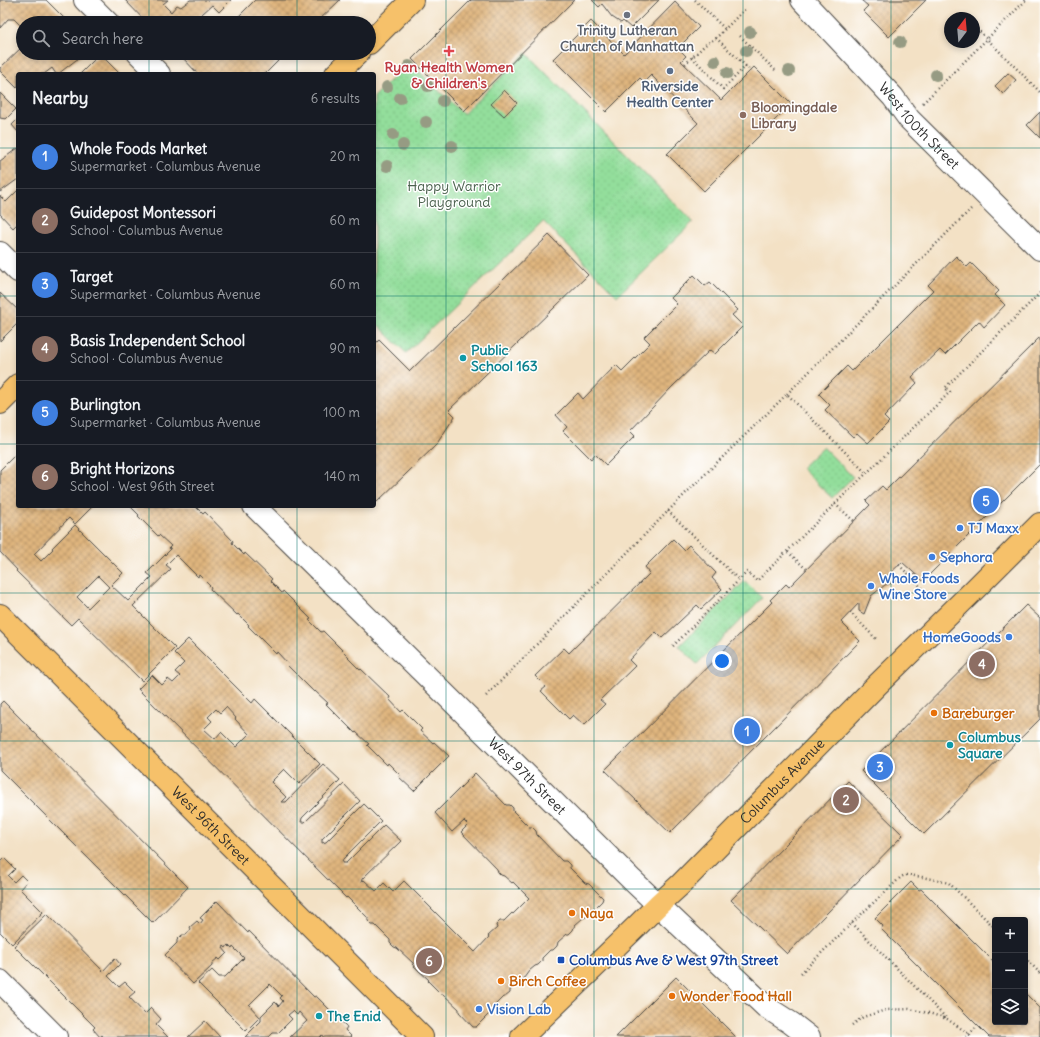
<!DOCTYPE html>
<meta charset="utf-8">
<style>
:root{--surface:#171b24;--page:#242831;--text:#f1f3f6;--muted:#9ea1a6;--line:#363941;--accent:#1f6fb2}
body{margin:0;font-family:Delius,sans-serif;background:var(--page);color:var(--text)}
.controls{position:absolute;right:12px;bottom:12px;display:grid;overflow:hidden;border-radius:4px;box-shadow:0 2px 6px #0003}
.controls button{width:36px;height:36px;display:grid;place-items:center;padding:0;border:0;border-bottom:1px solid var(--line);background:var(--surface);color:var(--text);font:20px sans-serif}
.compass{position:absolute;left:944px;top:12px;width:36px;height:36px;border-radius:50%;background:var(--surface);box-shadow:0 2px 6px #0003;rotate:16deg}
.you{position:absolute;left:722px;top:661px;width:14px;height:14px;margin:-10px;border:3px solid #fff;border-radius:50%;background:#1a73e8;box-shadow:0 0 0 6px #1a73e833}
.badge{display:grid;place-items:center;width:26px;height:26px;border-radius:50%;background:var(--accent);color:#fff;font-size:13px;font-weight:700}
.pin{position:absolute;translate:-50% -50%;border:2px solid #fff;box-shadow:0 1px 4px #0006}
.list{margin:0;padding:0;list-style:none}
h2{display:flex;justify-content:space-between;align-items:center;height:52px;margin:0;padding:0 16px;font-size:17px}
h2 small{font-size:13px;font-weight:400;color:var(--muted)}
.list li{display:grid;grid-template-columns:26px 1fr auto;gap:12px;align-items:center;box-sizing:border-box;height:64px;padding:0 16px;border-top:1px solid var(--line)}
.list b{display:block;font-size:15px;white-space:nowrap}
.list p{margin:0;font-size:13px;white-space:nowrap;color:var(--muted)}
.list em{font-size:13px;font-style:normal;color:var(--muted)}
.icon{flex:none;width:22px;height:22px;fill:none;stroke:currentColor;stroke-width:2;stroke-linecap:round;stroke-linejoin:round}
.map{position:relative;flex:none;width:1040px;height:1037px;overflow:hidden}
.search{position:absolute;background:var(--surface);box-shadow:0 2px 6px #0003;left:16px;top:16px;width:360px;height:44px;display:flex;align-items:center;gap:10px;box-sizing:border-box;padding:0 14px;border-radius:22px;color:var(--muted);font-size:15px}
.panel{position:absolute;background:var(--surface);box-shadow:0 2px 6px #0003;left:16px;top:72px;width:360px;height:436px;border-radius:4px}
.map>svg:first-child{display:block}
</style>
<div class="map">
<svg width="1040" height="1037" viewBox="0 0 1040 1037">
<defs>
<pattern id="park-dots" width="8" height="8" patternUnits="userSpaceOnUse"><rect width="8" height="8" fill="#93de9b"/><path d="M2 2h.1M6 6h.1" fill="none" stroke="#7fbf86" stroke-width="1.8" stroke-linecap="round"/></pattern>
<pattern id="building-cross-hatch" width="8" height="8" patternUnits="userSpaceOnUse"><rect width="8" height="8" fill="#dfb57e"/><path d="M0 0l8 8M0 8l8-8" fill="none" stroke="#b59367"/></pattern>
</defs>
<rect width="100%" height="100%" fill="#fff"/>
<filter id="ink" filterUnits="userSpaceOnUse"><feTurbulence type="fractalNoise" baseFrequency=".025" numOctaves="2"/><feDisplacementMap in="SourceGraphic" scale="8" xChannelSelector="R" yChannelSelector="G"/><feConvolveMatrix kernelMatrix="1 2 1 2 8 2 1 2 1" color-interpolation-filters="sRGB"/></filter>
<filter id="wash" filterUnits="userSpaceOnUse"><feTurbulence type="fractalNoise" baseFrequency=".012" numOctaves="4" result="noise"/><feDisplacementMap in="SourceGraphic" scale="16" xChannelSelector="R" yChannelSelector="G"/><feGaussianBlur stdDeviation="0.9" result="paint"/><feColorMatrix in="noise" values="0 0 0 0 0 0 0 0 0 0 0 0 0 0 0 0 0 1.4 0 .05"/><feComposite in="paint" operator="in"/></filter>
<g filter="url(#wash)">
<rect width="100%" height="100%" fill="#f3e1c5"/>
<!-- park -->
<path fill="url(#park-dots)" stroke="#5f8463" d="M526,53L693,222L617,296L543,221L406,353L374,321V97L409,62L463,114Z
M823,447L853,477L832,498L801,468Z
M745,581L762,598L697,664L679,646Z"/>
<g id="blocks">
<!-- building -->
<path fill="url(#building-cross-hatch)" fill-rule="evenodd" d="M0,0H46L69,23H23V28L14,19H8L0,28Z
M125,0H168L163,4L171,12L177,5L181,7L190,0H231L219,12L212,5L192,23H147Z
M255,0H340L316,23H232Z
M471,0H574L464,111L412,59Z
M592,0H659L631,28L623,21L621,23L612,17L602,4L599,7Z
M861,0H926L889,37L863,11L868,6Z
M675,2L699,27L678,48L686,56L681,61L721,100L754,67L791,104L704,191L667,154L698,123L651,75L644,82L640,78L606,112L553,59L591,21L624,54Z
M23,46V53H85L58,74H56L52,68L44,74H18V87L17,88L0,71V68Z
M186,53H286L265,74H198L182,57Z
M100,54L120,74H80Z
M1008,73L1016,80L1003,94L995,86Z
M504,90L517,103L504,116L491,104Z
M0,93L16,109L6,119L0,118Z
M1040,112V138L1027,125Z
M18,119V132L12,125Z
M18,148V179L0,192V161Z
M18,190V223L13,228L0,214V196L6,202Z
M549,235L588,275L449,410L455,416L436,445L377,502L374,499V345L379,340L410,371Z
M956,256L967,267L971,263L999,291L995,295L1005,305L984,327L979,321L945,355L940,350L912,377L917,383L884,417L889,422L868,443L857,433L853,437L825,410L830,405L819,394L847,366L852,371L933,290L928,285Z
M694,275L705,286L710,282L738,310L732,315L743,326L715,354L710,350L672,387L630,431L635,436L606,465L595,454L591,459L563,431L567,427L556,415L578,393L583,399L616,365L622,371L650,343L644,337L677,304L671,298Z
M0,293L18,310V323L0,341Z
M1040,337V464L923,581L902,562L886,577L894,578L897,581L885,585L871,596L864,614L859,611V603L841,622L860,641L670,833L605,770L772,602L770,600L786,584L789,587L870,505L866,501L882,486L886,490Z
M18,452V506H93L75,524L69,518L34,554L41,561L53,549L52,548L75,525L123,573L111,585L128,601L152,577L147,573L171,549L169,548L171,546L159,535L158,536L138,516L139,515L130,506H195L203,514L205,512L233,541L232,543L244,555L245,553L272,579L270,581L282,593L283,591L311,619L309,620L321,632L323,631L349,657L348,658L360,670L361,669L390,697L389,699L401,712L403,710L422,729L420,731L433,743L434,742L449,756L414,791L399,777L400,775L388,763L387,765L367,745L369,744L356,732L355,733L326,704L328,703L315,691L314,692L288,666L289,665L277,652L276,654L248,626L249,625L238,614L237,615L210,589L211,587L199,575L198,577L176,555L166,565L171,569L133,606L175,648L142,681L78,618L71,625L16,571L17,570L0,552V470ZM98,576L109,587L88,608L77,597Z
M673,539L684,550L689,545L716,573L712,578L722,589L701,609L697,605L662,638L656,632L629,660L635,666L600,700L605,704L584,725L573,715L569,719L541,691L546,687L535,676L564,648L569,653L650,573L645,567Z
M1026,605L1040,618V719L924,834L861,771Z
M188,639L252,703L255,699L320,764L299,784L284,769L271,782L286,797L281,802H286L323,764L340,780L302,818L301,822H305L344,784L360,801L322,839V843L326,842L364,804L381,821L343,859L342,863H346L384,825L401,841L362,879L361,883L364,880L376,891L384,883L393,892L404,881L475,952L489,937L488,936L497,928L496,925L500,921H504L512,913L513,914L529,898L513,882L512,883L504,876L501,875L498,872L497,869L461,832L468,825L464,821L452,832L435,813L475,773L506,805H510L513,808V811L529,827H532L536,831L537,835L562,861H566L570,865V868L585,883L589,884L603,898L602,901L586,917L583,918L575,925L574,927L573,930L569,934H567L558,942L557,946L553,950H550L542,958V961L538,965L535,966L529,971L521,982H519L510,990V993L505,997H503L493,1007V1010L476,1027H473L459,1012V1009L443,994H441L428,981L429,980L414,966L413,963L397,948L394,947L390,943V940L375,925H372L368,921V918L347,897L346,898L138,689L152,675L162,685L168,679L173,683L180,676L175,672L184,663L174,653ZM226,707L236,718L235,719L249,734L236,747L221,732L215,739L204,729L212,721L208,717L216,709L220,713Z
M3,701L188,887L153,923L0,770V704Z
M848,781L903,835L787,954L731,900Z
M4,858L15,869L8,876L14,882L21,875L27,881L20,889L43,912L12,944L0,932V862Z
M911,882L919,890L921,889L995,963V1022H1025V993L1040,1008V1037H989L881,929L883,926L875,918Z
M217,901L248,933L249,931L314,997L316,996L347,1027L345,1030L352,1037H323L322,1035L320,1037H290L307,1021L299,1012L297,1015L293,1011L288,1015L292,1019L278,1033H273L269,1037H245L261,1021V1016L275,1002L279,1006L283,1001L280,998L282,996L270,984L249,1005L260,1017L246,1031L198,983L212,970L219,977H225L244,958L233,947L232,949L228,945L226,948L224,946L223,948L227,953L220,960L218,958L212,963V966L193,984L165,955L177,943V940L182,935H186L191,929L190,927L197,921L200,924L203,920L200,918Z
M47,914L103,971L115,958L120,964L108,976L119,987L125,982L135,992L129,997L145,1014L151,1008L161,1019L156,1025L168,1037H104L102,1035L100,1037L93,1029L95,1027L14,946Z
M676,977L736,1037H616Z
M205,1021L220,1037H188Z"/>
</g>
</g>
<g filter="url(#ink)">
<use href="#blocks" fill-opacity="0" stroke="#494642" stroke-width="1"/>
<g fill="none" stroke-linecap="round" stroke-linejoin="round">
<!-- minor casing -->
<g stroke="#494642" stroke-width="24">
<g id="minor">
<path d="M85,0L108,23"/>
<path id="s1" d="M802,0L893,97L909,119L1040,249"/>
<path d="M138,53L159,74"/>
<path d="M0,253L18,271"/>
<path id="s2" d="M254,506L454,703L632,880L766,1007L791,1023L809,1037"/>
<path d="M0,981L56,1037"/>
</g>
</g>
<!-- major casing -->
<g stroke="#494642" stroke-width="24">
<g id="major">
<path d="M369,43L412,0"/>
<path d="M336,74L358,53"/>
<path d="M0,403L18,385"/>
<path id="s3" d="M0,615L422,1037"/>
<path id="s4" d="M522,1037L639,924L658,905L680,885L877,685L970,594L1040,524"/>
</g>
</g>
<!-- path -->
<path stroke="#494642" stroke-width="2.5" stroke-dasharray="1 3" stroke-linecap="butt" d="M695,0L725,29
M974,26L1040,92
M740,36L775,70
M716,38L751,71
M692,57L723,89L746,66
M685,64L705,45L716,38L745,9
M923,103L1026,0
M787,394L971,209
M835,504L854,521
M668,511L739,580
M788,552L806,569
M899,565L925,591
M850,612L877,640
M673,646L747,572L757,581L835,504L950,392L945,388L1040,293
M486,696L684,495L787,394L867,474
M852,923L947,1019
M1025,958L1040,973
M801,973L852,923L901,877L905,875H909L922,877L949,883L995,928
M852,1025L863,1017L886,1010L909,1009L929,1013L947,1019L969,1034L971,1037
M966,1037L978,1026"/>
<!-- minor -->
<use href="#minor" stroke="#fff" stroke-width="22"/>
<!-- major -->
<use href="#major" stroke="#f6c16b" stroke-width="22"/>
</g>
<!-- trees -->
<g fill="#969b83">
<circle cx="750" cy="32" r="6"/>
<circle cx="900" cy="42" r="6"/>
<circle cx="746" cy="51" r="6"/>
<circle cx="715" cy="61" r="6"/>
<circle cx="409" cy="66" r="6"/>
<circle cx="789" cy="71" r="6"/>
<circle cx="727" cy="73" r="6"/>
<circle cx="936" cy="75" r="6"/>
<circle cx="428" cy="86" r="6"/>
<circle cx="387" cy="87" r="6"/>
<circle cx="400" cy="98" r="6"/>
<circle cx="443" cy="101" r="6"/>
<circle cx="426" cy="122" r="6"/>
<circle cx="393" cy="135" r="6"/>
<circle cx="403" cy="145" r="6"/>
<circle cx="452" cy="146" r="6"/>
<circle cx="387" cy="166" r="6"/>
</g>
</g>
<!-- grid -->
<path fill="none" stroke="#0f766e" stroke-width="1" stroke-opacity="0.55" d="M149,0V23M297,0V23M446,0V1037M594,0V1037M743,0V1037M891,0V1037M149,53V74M297,53V74M0,148H18M374,148H1040M0,296H18M374,296H1040M0,444H18M374,444H1040M149,506V1037M297,506V1037M0,593H1040M0,741H1040M0,889H1040"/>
<!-- markers -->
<circle fill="#6b7280" stroke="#fff" stroke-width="1.5" cx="627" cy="15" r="4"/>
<path fill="#e0444e" stroke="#fff" stroke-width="1.5" d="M447 45h4v4h4v4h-4v4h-4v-4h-4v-4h4z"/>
<circle fill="#5c6f8a" stroke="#fff" stroke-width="1.5" cx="670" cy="71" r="4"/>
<circle fill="#8d6e63" stroke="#fff" stroke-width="1.5" cx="743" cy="115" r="4"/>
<g fill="#0f9aa8" stroke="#fff" stroke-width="1.5">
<circle cx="463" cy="358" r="4"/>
<circle cx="950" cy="745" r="4"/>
<circle cx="319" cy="1016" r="4"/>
</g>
<g fill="#3f7fe0" stroke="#fff" stroke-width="1.5">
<circle cx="960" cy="528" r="4"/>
<circle cx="932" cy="557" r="4"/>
<circle cx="871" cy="586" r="4"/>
<circle cx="1009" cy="637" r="4"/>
<circle cx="479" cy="1009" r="4"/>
</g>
<g fill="#e8710a" stroke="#fff" stroke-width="1.5">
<circle cx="934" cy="713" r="4"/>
<circle cx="572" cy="913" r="4"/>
<circle cx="501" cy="981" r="4"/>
<circle cx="672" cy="996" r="4"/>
</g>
<rect fill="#1a4fb4" stroke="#fff" stroke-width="1.5" x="557" y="956" width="8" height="8" rx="2"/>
<g text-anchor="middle" stroke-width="3" stroke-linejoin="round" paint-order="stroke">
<!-- worship labels -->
<g font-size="14" font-weight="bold" fill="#5b616d" stroke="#fff">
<text x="627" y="35">Trinity Lutheran<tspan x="627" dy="16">Church of Manhattan</tspan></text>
</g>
<!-- health labels -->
<g font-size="14" font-weight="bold" fill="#be3a42" stroke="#fff">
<text x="449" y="72">Ryan Health Women<tspan x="449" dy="16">&amp; Children's</tspan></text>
</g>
<!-- service labels -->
<g font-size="14" font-weight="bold" fill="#4e5e75" stroke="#fff">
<text x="670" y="91">Riverside<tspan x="670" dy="16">Health Center</tspan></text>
</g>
<!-- education labels -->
<g font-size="14" font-weight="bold" fill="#785e54" stroke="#fff" text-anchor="start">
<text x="751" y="112">Bloomingdale<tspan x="751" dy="16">Library</tspan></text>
</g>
<!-- street labels -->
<g font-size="14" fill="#2b2b2b" stroke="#fff">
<text dy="5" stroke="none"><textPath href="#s1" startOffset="172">West 100th Street</textPath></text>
<text dy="5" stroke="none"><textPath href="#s2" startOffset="384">West 97th Street</textPath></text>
<text dy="5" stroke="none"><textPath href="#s4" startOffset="365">Columbus Avenue</textPath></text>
<text dy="5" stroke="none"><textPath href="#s3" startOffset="298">West 96th Street</textPath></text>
</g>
<!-- park labels -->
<g font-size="14" fill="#4a614d" stroke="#fff">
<text x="454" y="191">Happy Warrior<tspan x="454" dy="16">Playground</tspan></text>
</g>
<!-- culture labels -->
<g font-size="14" font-weight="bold" fill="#0d838f" stroke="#fff" text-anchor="start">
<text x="471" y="355">Public<tspan x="471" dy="16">School 163</tspan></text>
<text x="958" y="742">Columbus<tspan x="958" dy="16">Square</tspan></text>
<text x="327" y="1021">The Enid</text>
</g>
<!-- shop labels -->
<g font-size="14" font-weight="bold" fill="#366cbe" stroke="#fff" text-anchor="start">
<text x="968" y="533">TJ Maxx</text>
<text x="940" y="562">Sephora</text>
<text x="879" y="583">Whole Foods<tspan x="879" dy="16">Wine Store</tspan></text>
<text x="1001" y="642" text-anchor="end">HomeGoods</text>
<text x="487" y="1014">Vision Lab</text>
</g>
<!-- food labels -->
<g font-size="14" font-weight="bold" fill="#c56008" stroke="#fff" text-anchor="start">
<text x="942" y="718">Bareburger</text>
<text x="580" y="918">Naya</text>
<text x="509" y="986">Birch Coffee</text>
<text x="680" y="1001">Wonder Food Hall</text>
</g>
<!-- transit labels -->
<g font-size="14" font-weight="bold" fill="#164399" stroke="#fff" text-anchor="start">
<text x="569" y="965">Columbus Ave &amp; West 97th Street</text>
</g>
</g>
</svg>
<div class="controls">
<button>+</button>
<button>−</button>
<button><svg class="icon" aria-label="layers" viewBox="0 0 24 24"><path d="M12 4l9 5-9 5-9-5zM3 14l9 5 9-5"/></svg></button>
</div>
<svg class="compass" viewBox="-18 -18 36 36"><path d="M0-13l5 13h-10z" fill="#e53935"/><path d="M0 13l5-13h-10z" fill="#9ea1a6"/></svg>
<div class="you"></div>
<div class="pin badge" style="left:747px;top:731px;background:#3f7fe0">1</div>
<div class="pin badge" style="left:846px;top:800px;background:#8d6e63">2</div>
<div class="pin badge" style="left:880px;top:767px;background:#3f7fe0">3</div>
<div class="pin badge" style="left:982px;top:664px;background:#8d6e63">4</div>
<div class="pin badge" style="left:986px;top:501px;background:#3f7fe0">5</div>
<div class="pin badge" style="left:429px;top:961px;background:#8d6e63">6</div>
<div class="search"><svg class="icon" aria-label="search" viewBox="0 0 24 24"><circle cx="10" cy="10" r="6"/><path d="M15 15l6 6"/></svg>Search here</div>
<section class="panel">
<h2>Nearby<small>6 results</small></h2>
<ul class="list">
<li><span class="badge" style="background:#3f7fe0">1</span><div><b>Whole Foods Market</b><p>Supermarket · Columbus Avenue</p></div><em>20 m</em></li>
<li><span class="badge" style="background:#8d6e63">2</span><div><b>Guidepost Montessori</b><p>School · Columbus Avenue</p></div><em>60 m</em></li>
<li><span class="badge" style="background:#3f7fe0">3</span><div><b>Target</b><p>Supermarket · Columbus Avenue</p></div><em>60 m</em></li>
<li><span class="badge" style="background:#8d6e63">4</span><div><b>Basis Independent School</b><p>School · Columbus Avenue</p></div><em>90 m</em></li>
<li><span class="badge" style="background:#3f7fe0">5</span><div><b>Burlington</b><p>Supermarket · Columbus Avenue</p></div><em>100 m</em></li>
<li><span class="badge" style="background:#8d6e63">6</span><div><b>Bright Horizons</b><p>School · West 96th Street</p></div><em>140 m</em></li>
</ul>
</section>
</div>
